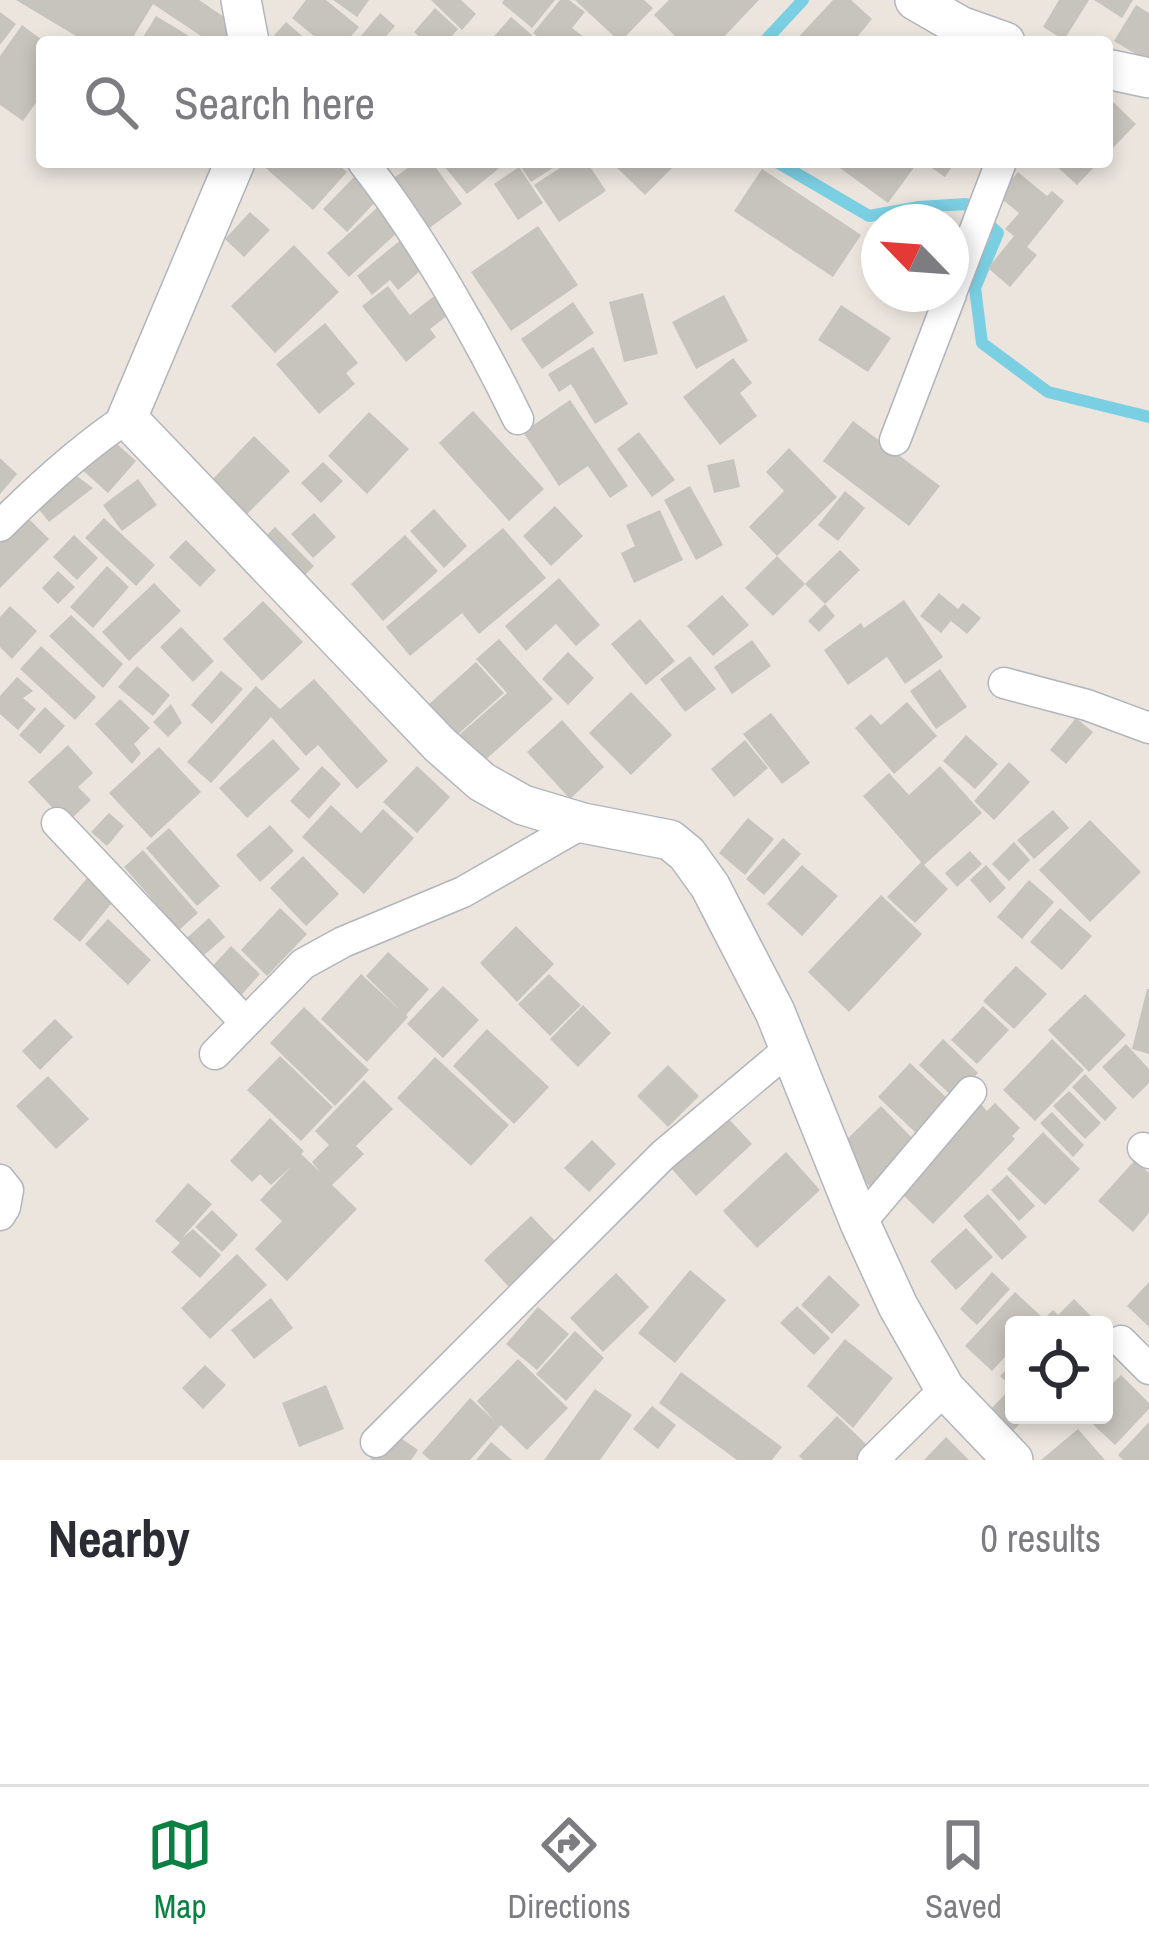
<!DOCTYPE html>
<style>
:root{--surface:#fff;--page:#f2f2f3;--text:#2b2b33;--muted:#7c7c81;--line:#e1e1e2;--accent:#0b8043}
body{margin:0;font-family:"Archivo Narrow",sans-serif;background:var(--page);color:var(--text)}
.controls{position:absolute;right:36px;bottom:36px;display:grid;overflow:hidden;border-radius:12px;box-shadow:0 6px 18px #0003}
.controls button{width:108px;height:108px;display:grid;place-items:center;padding:0;border:0;border-bottom:3px solid var(--line);background:var(--surface);color:var(--text);font:60px sans-serif}
.compass{position:absolute;left:861px;top:204px;width:108px;height:108px;border-radius:50%;background:var(--surface);box-shadow:0 6px 18px #0003;rotate:295deg}
.list{margin:0;padding:0;list-style:none}
h2{display:flex;justify-content:space-between;align-items:center;height:156px;margin:0;padding:0 48px;font-size:51px}
h2 small{font-size:39px;font-weight:400;color:var(--muted)}
.icon{flex:none;width:66px;height:66px;fill:none;stroke:currentColor;stroke-width:2;stroke-linecap:round;stroke-linejoin:round}
.map{position:relative;flex:none;width:1149px;height:1460px;overflow:hidden}
.search{position:absolute;background:var(--surface);box-shadow:0 6px 18px #0003;left:36px;right:36px;top:36px;height:132px;display:flex;align-items:center;gap:30px;box-sizing:border-box;padding:0 42px;border-radius:12px;color:var(--muted);font-size:45px}
.sheet{height:324px;background:var(--surface)}
nav{display:flex;justify-content:space-around;align-items:center;box-sizing:border-box;height:168px;border-top:3px solid var(--line);background:var(--surface);font-size:33px;color:var(--muted)}
nav a{display:grid;justify-items:center;gap:6px}
nav .on{color:var(--accent)}
.map>svg:first-child{display:block}
</style>
<div class="map">
<svg width="1149" height="1460" viewBox="0 0 1149 1460">
<rect width="100%" height="100%" fill="#ebe5de"/>
<g fill="none" stroke-linecap="round" stroke-linejoin="round">
<!-- stream -->
<path stroke="#7bcfe3" stroke-width="12" d="M764,42L803,0
M777,162L869,216L919,207L966,204L998,233L975,288L982,343L1048,392L1149,417"/>
</g>
<!-- building -->
<path fill="#c7c3bd" d="M16,0H199L239,27L229,42H210L153,4L130,42H86Z
M306,0H326L359,27L346,42H321L292,18Z
M333,0H369L357,17Z
M431,0H461L476,14L462,30Z
M504,0H555L532,28L502,3Z
M560,0H569L585,12L572,28L590,42H545L533,33Z
M575,0H644L653,8L620,42Z
M669,0H759L719,42H681L654,15Z
M833,0H851L872,19L853,42H794Z
M1059,0H1089L1064,40L1043,27Z
M1094,0H1133L1122,18Z
M1136,5L1149,13V62L1114,41Z
M435,8L458,29L447,42H425L414,32Z
M0,12L16,24L0,45Z
M380,13L395,26L381,42H356Z
M156,16L199,42H140Z
M511,17L532,35L526,42H489Z
M286,22L309,42L270,40Z
M22,25L42,40V94L23,121L0,105V56Z
M1109,98L1136,124L1107,154V100Z
M259,162H336L347,172L313,210Z
M416,162H432L462,204L424,232L388,182Z
M449,162H507L467,194L444,166Z
M518,162H562L531,182Z
M569,162H587L606,191L559,222L534,185Z
M611,162H678L645,195Z
M844,162H918L888,203L840,168Z
M923,162H955L945,177Z
M1052,162H1099L1077,185Z
M519,167L543,203L518,220L494,184Z
M762,169L861,235L833,277L734,211Z
M1018,172L1047,196L1052,191L1064,201L1027,247L1037,255L1010,287L988,268L1014,236L1005,229L1019,213L998,196Z
M355,176L379,198L347,232L323,209Z
M379,206L400,230L349,277L327,253Z
M250,212L270,230L244,257L225,239Z
M538,226L578,285L511,331L471,272Z
M403,238L426,266L398,290L390,280L372,295L357,276Z
M294,245L339,292L275,353L231,306Z
M388,286L410,315L438,293L453,311L430,329L436,337L406,362L362,306Z
M643,293L658,354L624,362L609,302Z
M724,295L748,341L696,369L672,322Z
M573,302L594,333L542,369L521,339Z
M841,305L891,338L868,372L818,340Z
M325,323L358,363L346,373L355,384L319,414L276,364Z
M593,347L628,404L595,424L571,384L559,392L548,374Z
M733,358L752,383L740,393L757,416L720,445L683,397Z
M570,400L628,486L610,498L588,466L559,486L523,432Z
M473,411L544,489L509,521L439,443Z
M369,412L409,449L367,494L328,456Z
M853,421L940,486L909,526L823,461Z
M639,432L675,480L652,497L617,449Z
M107,435L136,461L108,493L79,467Z
M254,436L290,471L246,515L211,481Z
M789,448L837,497L777,556L749,527L784,491L766,472Z
M0,458L17,474L0,494Z
M734,459L740,487L714,493L707,465Z
M323,462L343,481L321,503L301,483Z
M70,471L93,488L49,522L33,502Z
M138,479L157,505L122,531L103,505Z
M690,486L723,545L696,560L664,500Z
M845,491L865,508L838,541L818,525Z
M555,506L583,536L551,566L523,536Z
M434,509L467,546L444,568L410,531Z
M660,510L683,560L634,583L621,553L635,546L626,525Z
M314,513L336,537L313,558L291,534Z
M27,517L49,539L0,588V543Z
M104,518L155,565L136,586L85,538Z
M275,527L314,566L297,583L258,544Z
M503,528L546,578L479,634L462,613L410,656L386,627Z
M74,535L98,558L77,580L53,557Z
M405,535L438,571L383,621L351,584Z
M186,540L216,570L200,587L169,557Z
M840,550L860,570L825,604L805,584Z
M777,556L805,584L773,616L745,588Z
M107,566L129,587L93,628L70,607Z
M58,571L75,587L58,604L42,588Z
M559,578L600,625L576,646L556,624L526,651L505,626Z
M154,583L181,611L129,661L102,632Z
M939,593L958,609L963,603L981,618L967,634L951,621L941,633L920,616Z
M722,595L749,625L713,656L687,626Z
M904,600L943,657L905,684L887,657L848,685L824,650L861,623L864,628Z
M263,601L303,642L262,681L223,639Z
M825,604L835,616L819,632L808,621Z
M10,606L37,631L12,659L0,647V617Z
M71,615L123,664L103,688L49,636Z
M640,619L675,661L646,685L611,644Z
M181,627L214,661L193,682L160,647Z
M499,639L553,699L483,762L459,735L507,693L476,659Z
M752,640L771,666L732,694L714,667Z
M41,646L96,697L75,720L20,669Z
M568,652L594,678L568,705L542,679Z
M690,656L716,689L685,712L660,679Z
M476,662L504,693L456,736L428,705Z
M137,666L170,695L153,716L118,687Z
M940,669L967,707L936,729L910,691Z
M221,671L243,689L212,724L191,705Z
M17,677L33,691L23,698L36,709L18,730L0,714V696Z
M314,679L388,761L357,789L318,745L306,756L271,717L211,783L187,762L256,686L280,709Z
M631,692L672,735L631,775L589,733Z
M120,699L150,728L134,744L141,753L132,764L95,724Z
M907,702L937,736L894,774L855,728L871,714L881,725Z
M171,704L182,723L168,737L153,722Z
M45,707L65,726L40,754L19,735Z
M771,713L810,763L782,784L743,734Z
M1076,718L1093,732L1066,764L1050,750Z
M562,720L604,767L570,799L527,752Z
M966,735L998,764L975,789L943,761Z
M273,739L300,769L247,818L219,788Z
M745,740L768,768L734,797L711,769Z
M68,745L93,773L78,787L91,800L67,823L28,782Z
M159,747L201,792L151,838L109,793Z
M1009,762L1030,782L994,820L974,801Z
M322,766L341,784L309,819L290,801Z
M417,766L450,797L417,833L383,802Z
M940,766L982,813L924,865L948,889L915,923L887,897L921,862L863,796L889,773L909,795Z
M331,805L361,833L383,809L414,838L364,894L302,837Z
M1053,810L1069,828L1034,859L1017,840Z
M109,813L124,826L107,846L91,832Z
M748,818L774,839L745,875L719,853Z
M1090,820L1141,872L1090,922L1039,870Z
M270,825L294,851L260,882L236,855Z
M169,828L220,886L197,906L146,848Z
M783,838L801,854L764,895L746,879Z
M1014,842L1030,860L1009,881L992,864Z
M143,850L198,913L179,930L124,867Z
M970,851L982,864L957,887L945,873Z
M303,856L339,894L306,926L270,888Z
M802,865L838,896L802,936L767,904Z
M986,865L1006,888L990,903L970,880Z
M93,871L120,893L80,942L53,919Z
M1029,880L1054,902L1022,939L997,917Z
M881,895L922,934L849,1012L808,972Z
M280,908L307,934L267,976L241,950Z
M1060,908L1092,936L1062,970L1030,942Z
M209,918L225,937L196,962L180,944Z
M108,919L151,960L128,985L85,944Z
M516,926L554,964L517,1002L480,963Z
M231,946L260,974L237,1000L207,972Z
M388,952L429,989L406,1015L408,1017L367,1062L321,1019L361,974L401,1011L366,976Z
M1016,966L1047,994L1014,1029L983,1001Z
M549,974L581,1005L550,1036L518,1004Z
M443,986L479,1020L443,1058L407,1024Z
M1147,989H1149V1054L1132,1049Z
M1085,994L1126,1035L1089,1072L1048,1030Z
M583,1005L611,1033L578,1067L550,1039Z
M983,1006L1009,1030L977,1064L951,1040Z
M304,1007L369,1070L335,1106L270,1043Z
M55,1019L73,1037L40,1070L22,1051Z
M487,1029L549,1087L514,1124L453,1066Z
M943,1039L978,1073L954,1098L919,1065Z
M1052,1039L1084,1070L1035,1121L1003,1090Z
M1126,1044L1149,1069V1083L1133,1099L1102,1067Z
M280,1056L333,1107L301,1141L247,1090Z
M435,1057L509,1125L471,1166L397,1098Z
M910,1063L948,1099L916,1133L878,1097Z
M668,1065L699,1096L668,1127L637,1096Z
M1085,1074L1117,1108L1105,1121L1072,1087Z
M48,1076L89,1119L56,1149L16,1106Z
M364,1080L393,1109L356,1146L364,1154L332,1185L357,1209L287,1281L255,1249L282,1221L260,1200L292,1166L271,1185L260,1174L252,1182L230,1161L270,1118L304,1151L301,1154L320,1172L312,1162L329,1145L315,1131Z
M1069,1091L1101,1123L1085,1139L1053,1106Z
M995,1103L1020,1128L1012,1136L1015,1139L933,1224L899,1191L981,1104L987,1111Z
M881,1106L917,1143L871,1188L835,1151Z
M1052,1112L1084,1145L1073,1157L1040,1123Z
M727,1117L752,1144L696,1196L671,1168Z
M1043,1132L1080,1169L1045,1205L1007,1169Z
M592,1140L616,1164L589,1192L564,1168Z
M786,1152L820,1190L757,1248L723,1211Z
M1135,1160L1149,1173V1213L1133,1232L1098,1201Z
M1007,1175L1035,1206L1019,1221L991,1190Z
M188,1183L212,1204L182,1238L193,1229L221,1255L200,1278L171,1252L180,1243L155,1221Z
M988,1194L1027,1237L1002,1260L963,1216Z
M212,1210L238,1235L222,1252L195,1227Z
M531,1216L556,1242L509,1287L484,1260Z
M966,1228L993,1257L956,1290L930,1261Z
M237,1254L267,1285L210,1339L181,1308Z
M690,1270L726,1300L675,1363L638,1333Z
M992,1272L1010,1289L977,1325L960,1309Z
M616,1273L649,1307L603,1352L570,1318Z
M829,1275L860,1305L832,1334L801,1305Z
M1149,1282V1327L1127,1306Z
M1015,1292L1042,1317L1034,1325H1014V1347L992,1371L965,1346Z
M271,1298L293,1328L254,1359L231,1330Z
M1074,1299L1100,1325H1038L1053,1310L1058,1315Z
M797,1306L830,1338L814,1355L780,1323Z
M538,1307L569,1334L537,1370L506,1344Z
M575,1331L604,1358L566,1401L536,1374Z
M845,1339L893,1378L853,1428L807,1386Z
M518,1359L568,1408L527,1450L501,1425L470,1460H430L422,1453L470,1398L493,1419L477,1401Z
M1014,1362V1415H1028L1010,1434L987,1413L1012,1387L1000,1376Z
M205,1365L226,1385L203,1409L182,1388Z
M681,1372L782,1447L772,1460H737L659,1403Z
M1121,1375L1149,1403V1409L1115,1445L1083,1415H1104V1392Z
M326,1385L344,1429L299,1447L282,1403Z
M595,1389L632,1415L600,1460H544Z
M652,1406L676,1425L658,1449L633,1429Z
M837,1416L869,1447L857,1460H803L799,1456Z
M1149,1422V1460H1123L1118,1455Z
M1078,1429L1105,1460H1041Z
M391,1431L418,1450L411,1460H370Z
M946,1437L969,1460H924Z
M491,1442L512,1460H476Z"/>
<g fill="none" stroke-linecap="round" stroke-linejoin="round">
<!-- minor casing -->
<g stroke="#b2b5bd" stroke-width="33">
<path id="minor" d="M363,162C421,236 477,334 518,419
M951,293L1001,162
M895,440L951,294
M0,526C39,487 80,449 127,418
M1004,683L1087,705L1149,728
M57,823L245,1022
M215,1054L303,964L343,942L463,892L583,823
M1143,1148L1149,1153
M0,1180L8,1190L5,1207L0,1215
M860,1223L971,1092
M1121,1341L1149,1369
M376,1442L663,1155L789,1049
M873,1460L945,1389"/>
</g>
<!-- tertiary casing -->
<g stroke="#b2b5bd" stroke-width="42">
<path id="tertiary" d="M241,0L249,42
M915,0L960,26L1005,42
M1107,69L1149,78
M235,162L127,418L440,745L482,782L523,805L583,823L670,840L687,854L710,886L775,1012L860,1223L898,1306L945,1389L1013,1460"/>
</g>
<!-- minor -->
<use href="#minor" stroke="#fff" stroke-width="30"/>
<!-- tertiary -->
<use href="#tertiary" stroke="#fff" stroke-width="39"/>
</g>
</svg>
<div class="controls">
<button><svg class="icon" aria-label="locate" viewBox="0 0 24 24"><circle cx="12" cy="12" r="6"/><path d="M12 2v4M12 18v4M2 12h4M18 12h4"/></svg></button>
</div>
<svg class="compass" viewBox="-18 -18 36 36"><path d="M0-13l5 13h-10z" fill="#e53935"/><path d="M0 13l5-13h-10z" fill="#7c7c81"/></svg>
<div class="search"><svg class="icon" aria-label="search" viewBox="0 0 24 24"><circle cx="10" cy="10" r="6"/><path d="M15 15l6 6"/></svg>Search here</div>
</div>
<section class="sheet">
<h2>Nearby<small>0 results</small></h2>
<ul class="list">
</ul>
</section>
<nav>
<a class="on"><svg class="icon" aria-label="map" viewBox="0 0 24 24"><path d="M3 6l6-2 6 2 6-2v14l-6 2-6-2-6 2zM9 4v14M15 6v14"/></svg>Map</a>
<a><svg class="icon" aria-label="directions" viewBox="0 0 24 24"><path d="M12 3l9 9-9 9-9-9zM9 14v-3h6M13 9l2 2-2 2"/></svg>Directions</a>
<a><svg class="icon" aria-label="saved" viewBox="0 0 24 24"><path d="M7 4h10v16l-5-4-5 4z"/></svg>Saved</a>
</nav>
